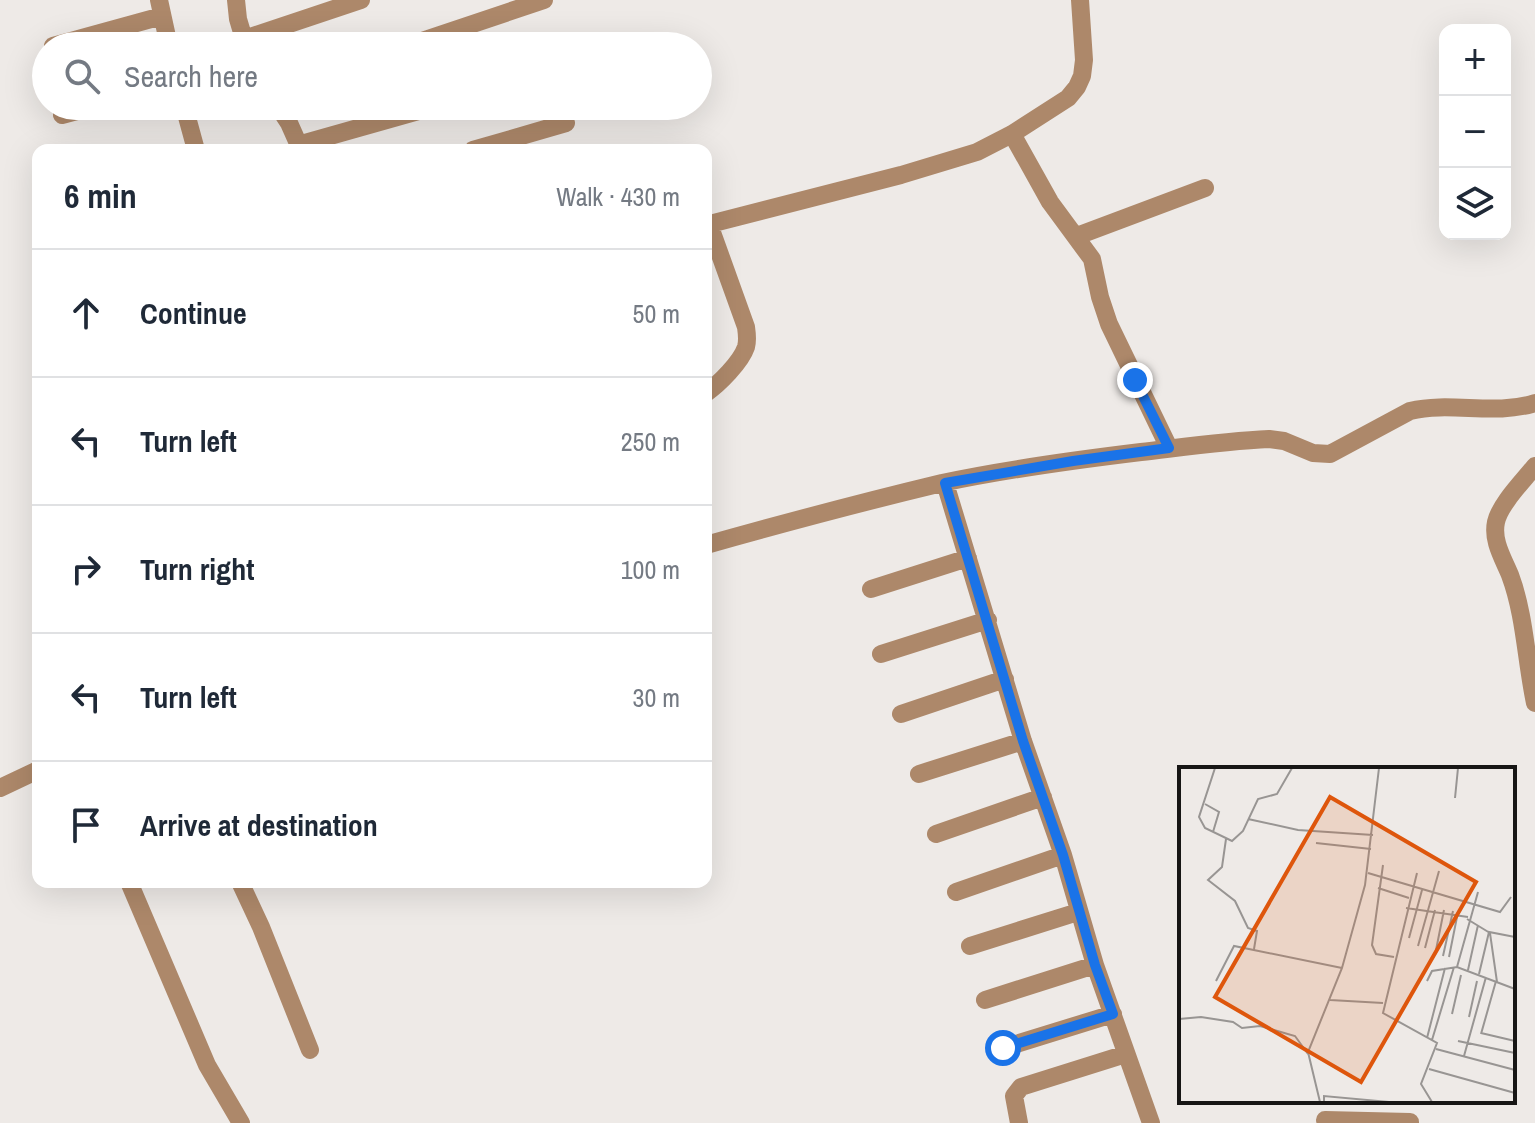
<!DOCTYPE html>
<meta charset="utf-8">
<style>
:root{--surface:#fff;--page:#f6f6f7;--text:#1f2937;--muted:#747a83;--line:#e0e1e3}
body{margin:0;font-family:"Archivo Narrow",sans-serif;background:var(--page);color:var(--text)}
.controls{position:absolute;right:24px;top:24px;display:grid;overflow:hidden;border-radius:16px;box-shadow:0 8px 32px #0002}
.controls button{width:72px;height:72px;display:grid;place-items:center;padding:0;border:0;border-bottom:2px solid var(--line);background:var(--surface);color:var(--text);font:40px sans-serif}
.stop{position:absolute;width:24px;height:24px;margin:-18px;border:6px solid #1a73e8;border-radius:50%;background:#fff}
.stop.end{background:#1a73e8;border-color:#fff;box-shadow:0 2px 8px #0008}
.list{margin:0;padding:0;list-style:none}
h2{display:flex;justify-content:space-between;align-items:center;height:104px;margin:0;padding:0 32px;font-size:34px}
h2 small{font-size:26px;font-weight:400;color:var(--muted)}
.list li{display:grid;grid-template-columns:52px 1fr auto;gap:24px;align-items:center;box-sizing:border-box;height:128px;padding:0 32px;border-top:2px solid var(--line)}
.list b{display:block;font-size:30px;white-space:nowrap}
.list em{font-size:26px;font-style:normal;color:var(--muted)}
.icon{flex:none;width:44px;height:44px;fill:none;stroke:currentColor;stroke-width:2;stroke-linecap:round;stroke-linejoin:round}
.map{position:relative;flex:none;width:1535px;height:1123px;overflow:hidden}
.search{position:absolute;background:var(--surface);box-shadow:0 8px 32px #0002;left:32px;top:32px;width:680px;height:88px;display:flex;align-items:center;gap:20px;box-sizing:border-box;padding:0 28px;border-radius:44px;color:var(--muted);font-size:30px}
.panel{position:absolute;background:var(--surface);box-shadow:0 8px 32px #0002;left:32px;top:144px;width:680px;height:744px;border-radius:16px}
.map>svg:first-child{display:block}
</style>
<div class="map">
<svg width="1535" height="1123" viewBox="0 0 1535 1123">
<rect width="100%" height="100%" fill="#eeeae7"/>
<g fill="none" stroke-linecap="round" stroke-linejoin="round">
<!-- minor -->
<path stroke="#ad886a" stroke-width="18" d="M159,0L169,46
M236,0L238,19L246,46
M244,39L361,0
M53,46L162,16
M407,46L544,0
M184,106L196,150
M278,106L289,123L301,150
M62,115L96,106
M1012,134L1050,202L1092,259L1100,297L1109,324L1169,448
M298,145L436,106
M473,150L566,123
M706,225L901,175L977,152L1012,134L1068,98L1077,87L1082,76L1084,60L1080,0
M1077,236L1205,188
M706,393C719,384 741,362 746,347C748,340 747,334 746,327L709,224
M1535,466C1523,481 1500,504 1496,522C1492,541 1503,558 1510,575C1525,615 1526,661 1535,703
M945,483L1023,741L1063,855L1095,965L1151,1123
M706,545C784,523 863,502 942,483C1007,469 1075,460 1141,452C1184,447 1226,441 1269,439L1284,441L1313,453L1330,454L1410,411C1451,401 1494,416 1535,403
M871,589L968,558
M881,654L988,620
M901,714L1005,679
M919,774L1023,741
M0,788L38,770
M936,834L1043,797
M129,882L207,1065L241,1123
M240,882L261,927L310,1050
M956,892L1063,855
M970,946L1078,912
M985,1000L1095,965
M1003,1048L1113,1014
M1325,1120L1410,1122
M1019,1123L1014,1096L1021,1087L1126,1054"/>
</g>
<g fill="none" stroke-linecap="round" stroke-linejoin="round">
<!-- route -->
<path stroke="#1a73e8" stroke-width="10" d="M1003,1048L1113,1014L1095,965L1063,855L1023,741L945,483L1073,461L1169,448L1135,380"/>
</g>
<!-- overview -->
<g transform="translate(1179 767)">
<rect width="336" height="336" fill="#eeeae7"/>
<path fill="none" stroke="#989593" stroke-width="2" d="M36,1L20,50L26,61L53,74L64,64L79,32L98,27L113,1M276,31L279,1M26,37L40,45L34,65M69,52L119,63L194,68M47,72L43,100L29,113L56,134L69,161L78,164L75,182M137,76L192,82M204,98L193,178L197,187L215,190M189,106L321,145L332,130M238,106L204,246L258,276L242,317L253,335M199,121L230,131M227,141L289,150M288,152L311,166L318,215M230,171L243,123M239,179L260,104M246,181L256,143M256,188L265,143M264,189L274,144M270,190L279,145M278,200L299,125M289,203L299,158M300,207L310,165L336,170M37,214L55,179L163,201M248,214L253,204L278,200L336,222M151,233L204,236M273,247L282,208M290,250L298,214M0,252L22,250L54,255L63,261L81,259L116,269L129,287M302,266L336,274M302,267L317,214M248,271L266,201M253,273L275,200M279,274L336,286M257,282L336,303M285,289L307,210M250,302L336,326M141,335L129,285L163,201L186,118L200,1M145,335V329L210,335"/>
<path fill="#de560c" fill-opacity="0.15" stroke="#de560c" stroke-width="4" d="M151,30L297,115L182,315L36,230Z"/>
<rect width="336" height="336" fill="none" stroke="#171615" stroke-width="4"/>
</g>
</svg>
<div class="controls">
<button>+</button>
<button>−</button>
<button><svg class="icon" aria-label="layers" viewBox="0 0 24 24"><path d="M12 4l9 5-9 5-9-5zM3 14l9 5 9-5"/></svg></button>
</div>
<div class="stop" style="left:1003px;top:1048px"></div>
<div class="stop end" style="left:1135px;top:380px"></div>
<div class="search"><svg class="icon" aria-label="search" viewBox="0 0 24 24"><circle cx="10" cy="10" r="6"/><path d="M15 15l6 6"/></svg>Search here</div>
<section class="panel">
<h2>6 min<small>Walk · 430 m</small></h2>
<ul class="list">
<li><svg class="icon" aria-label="ahead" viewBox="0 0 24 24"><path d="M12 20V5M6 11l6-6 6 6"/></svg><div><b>Continue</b></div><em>50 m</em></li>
<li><svg class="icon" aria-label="left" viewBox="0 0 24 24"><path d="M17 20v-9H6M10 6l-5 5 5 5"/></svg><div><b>Turn left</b></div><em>250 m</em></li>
<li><svg class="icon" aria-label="right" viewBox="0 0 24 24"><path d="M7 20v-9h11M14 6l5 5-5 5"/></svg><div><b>Turn right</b></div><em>100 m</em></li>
<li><svg class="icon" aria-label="left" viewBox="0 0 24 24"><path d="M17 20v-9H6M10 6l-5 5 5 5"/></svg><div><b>Turn left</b></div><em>30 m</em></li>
<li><svg class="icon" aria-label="arrive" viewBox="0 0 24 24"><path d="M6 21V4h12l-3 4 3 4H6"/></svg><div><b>Arrive at destination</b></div></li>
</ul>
</section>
</div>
